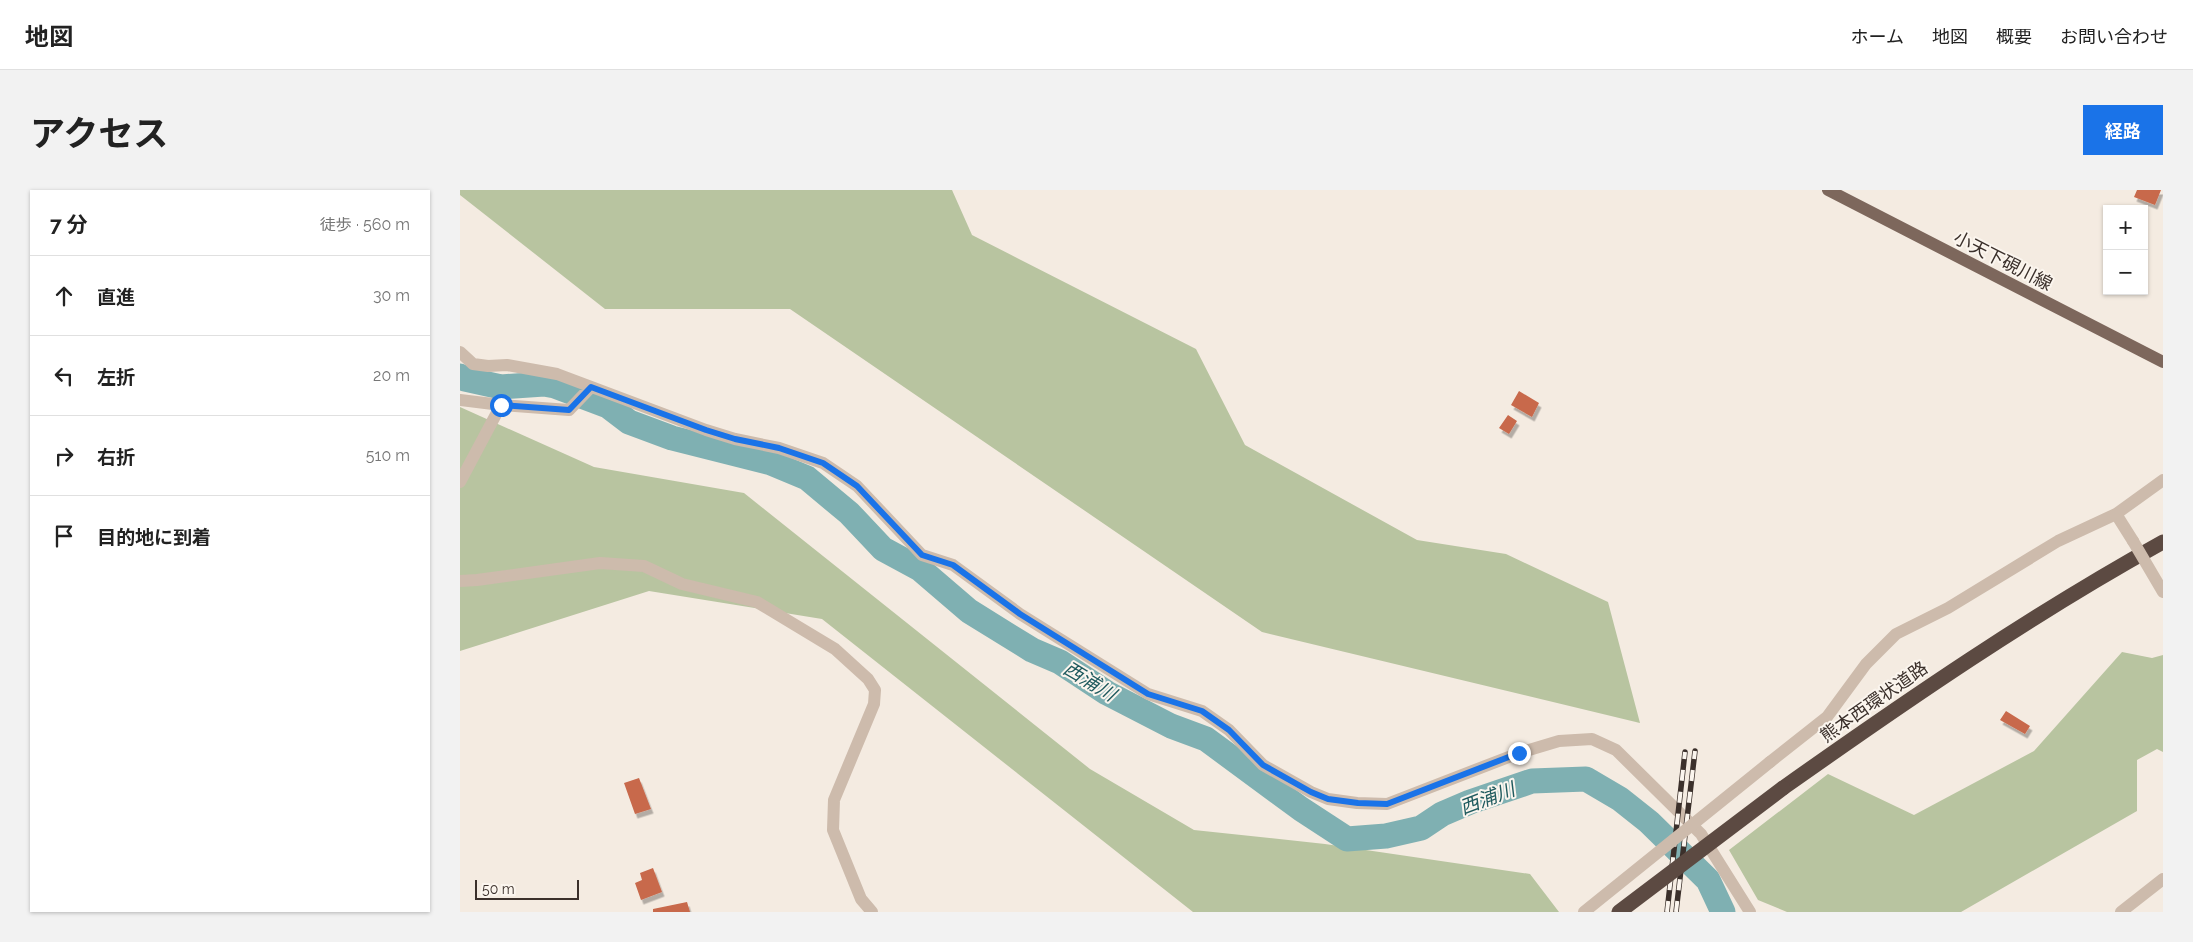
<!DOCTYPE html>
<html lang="ja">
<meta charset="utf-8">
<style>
:root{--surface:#fff;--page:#f2f2f2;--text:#222;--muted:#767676;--line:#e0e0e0;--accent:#1a73e8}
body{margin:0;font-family:Raleway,"Noto Sans JP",sans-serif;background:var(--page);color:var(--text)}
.controls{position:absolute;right:15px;top:15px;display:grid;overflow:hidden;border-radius:0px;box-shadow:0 1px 4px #0004}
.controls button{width:45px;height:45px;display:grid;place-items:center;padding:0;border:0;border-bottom:1px solid var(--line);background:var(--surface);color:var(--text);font:25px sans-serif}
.scale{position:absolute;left:15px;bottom:12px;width:104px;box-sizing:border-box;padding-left:5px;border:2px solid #3b302b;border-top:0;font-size:14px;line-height:18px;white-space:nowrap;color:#3b302b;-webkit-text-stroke:4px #fbf5ee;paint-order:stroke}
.stop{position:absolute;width:15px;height:15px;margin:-11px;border:4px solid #1a73e8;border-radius:50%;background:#fff}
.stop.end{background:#1a73e8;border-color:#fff;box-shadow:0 1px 5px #0008}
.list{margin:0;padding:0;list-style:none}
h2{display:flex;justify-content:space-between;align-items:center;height:65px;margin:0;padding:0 20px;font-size:21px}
h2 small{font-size:16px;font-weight:400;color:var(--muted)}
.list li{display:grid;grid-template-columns:32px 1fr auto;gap:15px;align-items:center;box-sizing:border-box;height:80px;padding:0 20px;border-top:1px solid var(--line)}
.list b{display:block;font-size:19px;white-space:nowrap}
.list em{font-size:16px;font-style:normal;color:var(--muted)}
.icon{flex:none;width:28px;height:28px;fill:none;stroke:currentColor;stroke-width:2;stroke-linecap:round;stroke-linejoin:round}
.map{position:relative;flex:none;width:1703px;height:722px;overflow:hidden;border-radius:0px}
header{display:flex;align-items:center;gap:30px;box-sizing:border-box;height:70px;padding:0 25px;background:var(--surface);border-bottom:1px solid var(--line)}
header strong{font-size:24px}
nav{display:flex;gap:28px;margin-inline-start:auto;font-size:18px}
.intro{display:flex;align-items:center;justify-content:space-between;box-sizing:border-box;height:120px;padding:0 30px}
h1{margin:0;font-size:35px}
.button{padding:12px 22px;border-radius:0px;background:var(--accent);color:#fff;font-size:18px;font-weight:700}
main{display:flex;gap:30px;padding:0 30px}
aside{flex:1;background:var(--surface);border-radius:0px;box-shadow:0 1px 4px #0004}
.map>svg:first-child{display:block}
</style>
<header>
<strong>地図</strong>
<nav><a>ホーム</a><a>地図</a><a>概要</a><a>お問い合わせ</a></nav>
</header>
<div class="intro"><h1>アクセス</h1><a class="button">経路</a></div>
<main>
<aside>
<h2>7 分<small>徒歩 · 560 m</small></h2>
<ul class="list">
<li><svg class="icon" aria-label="ahead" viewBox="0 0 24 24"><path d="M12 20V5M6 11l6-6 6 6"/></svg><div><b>直進</b></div><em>30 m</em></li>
<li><svg class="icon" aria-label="left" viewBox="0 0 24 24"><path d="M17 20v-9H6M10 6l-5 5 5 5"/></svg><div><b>左折</b></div><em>20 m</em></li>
<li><svg class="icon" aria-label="right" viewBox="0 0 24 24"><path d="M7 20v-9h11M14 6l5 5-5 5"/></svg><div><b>右折</b></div><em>510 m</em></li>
<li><svg class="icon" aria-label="arrive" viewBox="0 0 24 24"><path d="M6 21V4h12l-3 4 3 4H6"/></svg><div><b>目的地に到着</b></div></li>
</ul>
</aside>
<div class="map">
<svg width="1703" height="722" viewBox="0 0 1703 722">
<defs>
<filter id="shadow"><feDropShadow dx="2.5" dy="4.5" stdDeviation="0" flood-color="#0004"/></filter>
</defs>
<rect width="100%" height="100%" fill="#f4ebe1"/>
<!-- green -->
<path fill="#b8c4a0" d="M0,0H492L512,45L736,159L785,255L957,350L1046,364L1148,412L1180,533L802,442L330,119H145L0,5Z
M0,217L134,277L284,303L630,579L734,640L865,654L1070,684L1099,722H733L362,429L189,401L0,461Z
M1662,462L1692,468L1703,465V562L1697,559L1677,570V621L1501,722H1327L1298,710L1269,660L1368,584L1454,625L1574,561Z"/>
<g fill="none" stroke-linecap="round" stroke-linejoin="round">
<!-- river -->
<path stroke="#7fb0b2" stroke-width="25" d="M0,186L5,189L41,197L84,194L95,196L148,216L169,232L212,248L311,273L347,288L389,323L423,359L460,379L509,421L572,460L600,472L647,503L711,536L746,549L841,619L887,649L926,646L961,638L982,624L1010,612L1072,591L1126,589L1160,609L1189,632L1248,690L1263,722"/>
</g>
<!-- building -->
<path fill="#c8694b" filter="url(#shadow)" d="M1677,0H1701L1695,15L1674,7Z
M1059,201L1079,213L1072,227L1051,215Z
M1048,225L1057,231L1049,244L1039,238Z
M1546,521L1570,536L1565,544L1540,530Z
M179,588L191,619L175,624L164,593Z
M193,678L202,702L181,710L175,693L182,690L180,683Z
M227,712L230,722H193V719Z"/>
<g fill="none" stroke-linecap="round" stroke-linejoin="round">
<!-- minor -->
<path stroke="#cdbbac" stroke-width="12" d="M0,162L13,174L28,176L47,175L97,184L246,240L275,249L319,258L363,273L397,296L462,365L493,375L560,424L688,504L742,521L769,540L803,575L851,602L868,609L897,613L927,614L1059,563L1099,551L1132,549L1156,560L1241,644L1290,722
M0,210L41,215
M0,292L41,215L109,220L131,197
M1656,324L1673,351
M0,391L17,390L140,373L184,376L222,394L297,412L375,459L408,489L415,500L414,514L374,610L373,640L401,709L412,722
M1310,572L1367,527L1406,474L1436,444L1488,418L1598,351L1656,324L1703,290
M1661,722L1703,689"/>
<!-- major -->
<path stroke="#7d675c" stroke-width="12" d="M1368,0L1703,172"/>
<!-- highway -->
<path stroke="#5c4a42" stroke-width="15" d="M1323,598C1446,511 1571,425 1703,352"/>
<!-- rail casing -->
<g stroke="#3b302b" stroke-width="5.5">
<path id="rail" d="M1207,722L1225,562
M1216,722L1235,561"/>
</g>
<!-- rail -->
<use href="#rail" stroke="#fbf5ee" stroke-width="4" stroke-dasharray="11" stroke-linecap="butt"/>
<!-- minor-bridge -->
<path stroke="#cdbbac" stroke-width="12" d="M1673,351L1703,402
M1124,722L1310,572"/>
<!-- highway-bridge -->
<path stroke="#5c4a42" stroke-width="15" d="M1159,722L1323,598"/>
</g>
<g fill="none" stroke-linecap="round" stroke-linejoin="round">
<!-- route -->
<path stroke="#1a73e8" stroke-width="6" d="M41,215L109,220L131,197L246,240L275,249L319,258L363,273L397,296L462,365L493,375L560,424L688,504L742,521L769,540L803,575L851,602L868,609L898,613L927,614L1059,563"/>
</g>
<g text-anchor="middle" stroke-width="4" stroke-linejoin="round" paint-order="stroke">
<!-- street labels -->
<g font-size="18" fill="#3b302b" stroke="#fbf5ee">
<text transform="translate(1543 71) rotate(27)" y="6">小天下硯川線</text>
<text transform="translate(1414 512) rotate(-35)" y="6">熊本西環状道路</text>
</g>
<!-- water labels -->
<g font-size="19" font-style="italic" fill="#1f5a5e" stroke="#fbf5ee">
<text transform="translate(630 491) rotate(31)" y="7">西浦川</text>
<text transform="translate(1027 608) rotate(-21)" y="7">西浦川</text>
</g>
</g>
</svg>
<div class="controls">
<button>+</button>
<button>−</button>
</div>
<div class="scale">50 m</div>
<div class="stop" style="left:41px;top:215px"></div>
<div class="stop end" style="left:1059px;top:563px"></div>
</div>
</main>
